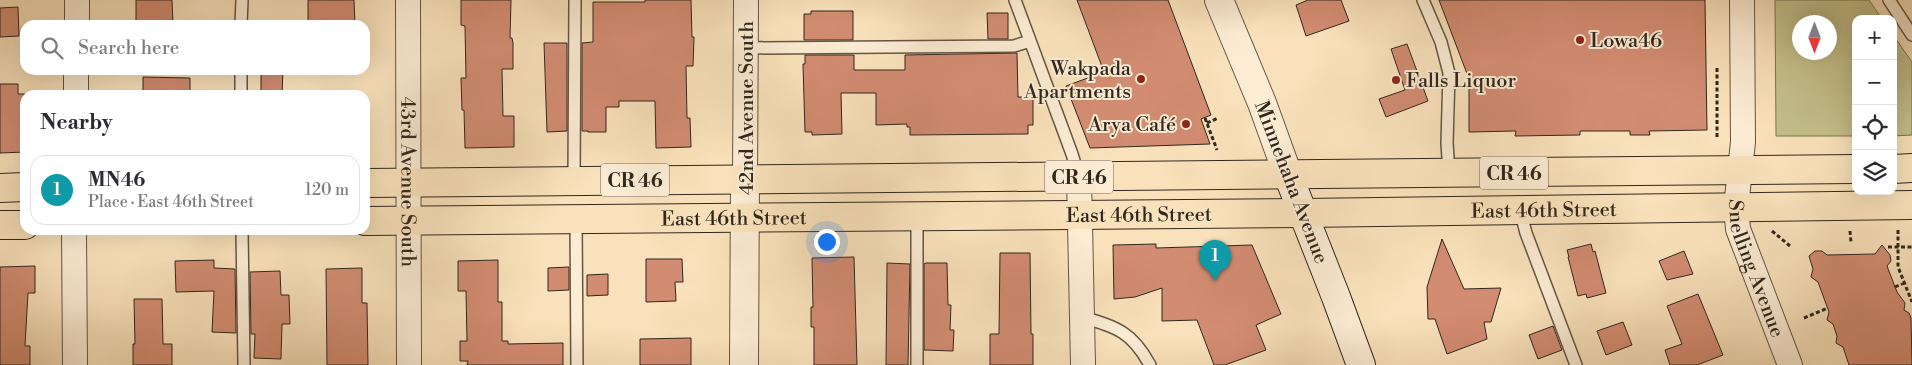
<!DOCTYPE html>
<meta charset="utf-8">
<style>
:root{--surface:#fff;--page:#f2f2f3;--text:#2b2b33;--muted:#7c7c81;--line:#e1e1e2;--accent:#111827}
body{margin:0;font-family:"Libre Bodoni",serif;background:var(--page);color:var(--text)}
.controls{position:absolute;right:15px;top:15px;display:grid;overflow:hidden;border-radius:10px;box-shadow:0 5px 20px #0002}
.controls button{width:45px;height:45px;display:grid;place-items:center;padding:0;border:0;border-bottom:1px solid var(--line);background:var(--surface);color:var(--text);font:25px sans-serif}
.compass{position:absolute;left:1792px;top:15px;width:45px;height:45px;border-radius:50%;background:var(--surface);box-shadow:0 5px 20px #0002;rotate:180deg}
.you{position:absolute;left:826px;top:241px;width:18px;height:18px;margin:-12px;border:4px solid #fff;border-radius:50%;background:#1a73e8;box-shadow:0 0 0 8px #1a73e833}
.badge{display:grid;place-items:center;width:32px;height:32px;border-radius:50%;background:var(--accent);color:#fff;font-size:16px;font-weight:700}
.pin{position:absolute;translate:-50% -41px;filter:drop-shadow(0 1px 2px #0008)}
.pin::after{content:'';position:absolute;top:26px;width:18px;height:15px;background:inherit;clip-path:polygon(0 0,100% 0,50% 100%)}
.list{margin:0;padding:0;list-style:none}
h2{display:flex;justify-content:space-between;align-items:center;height:65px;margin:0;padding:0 20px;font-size:21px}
h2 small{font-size:16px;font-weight:400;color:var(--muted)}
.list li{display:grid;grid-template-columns:32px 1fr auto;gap:15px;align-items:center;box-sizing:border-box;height:70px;margin:0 10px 10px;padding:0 10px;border:1px solid var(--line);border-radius:15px}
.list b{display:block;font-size:19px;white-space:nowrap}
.list p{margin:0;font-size:16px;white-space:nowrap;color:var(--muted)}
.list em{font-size:16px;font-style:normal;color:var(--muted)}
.icon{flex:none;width:28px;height:28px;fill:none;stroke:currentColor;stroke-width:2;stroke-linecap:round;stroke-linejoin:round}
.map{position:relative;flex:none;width:1912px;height:365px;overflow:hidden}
.search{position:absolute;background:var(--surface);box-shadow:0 5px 20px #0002;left:20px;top:20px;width:350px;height:55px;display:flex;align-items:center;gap:12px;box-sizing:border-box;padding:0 18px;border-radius:15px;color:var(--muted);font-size:19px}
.panel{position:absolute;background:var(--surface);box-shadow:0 5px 20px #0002;left:20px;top:90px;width:350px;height:145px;border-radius:15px}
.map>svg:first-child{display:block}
</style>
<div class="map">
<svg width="1912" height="365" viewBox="0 0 1912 365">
<rect width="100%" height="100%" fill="#f9e2bb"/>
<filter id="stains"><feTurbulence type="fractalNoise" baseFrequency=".004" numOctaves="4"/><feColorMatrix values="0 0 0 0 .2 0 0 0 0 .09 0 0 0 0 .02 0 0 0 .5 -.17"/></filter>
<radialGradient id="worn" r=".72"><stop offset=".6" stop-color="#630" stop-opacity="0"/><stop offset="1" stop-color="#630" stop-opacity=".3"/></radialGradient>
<!-- green -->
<path fill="#c4c18c" stroke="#7a7454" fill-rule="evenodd" d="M1775,0H1869L1882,19H1856V136H1776ZM1800,22H1830V52H1800Z
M1893,35L1912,62V135L1893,136Z"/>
<!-- building -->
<path fill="#d28c72" stroke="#31271d" d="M136,0H172L173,25H136Z
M308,0H354L355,25H308Z
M461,0H511L510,38H512L513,43V69H502L503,116H514V147L465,148L464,110H462L461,78H466L465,26L461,25Z
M645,0H691L692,37H694L693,66H686L687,118H690L691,147L656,148L655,101H619V107H606V132H588V131H582V43L593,42V2H645Z
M1077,0H1168L1211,115L1201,119L1210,144L1090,148L1066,86L1104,72Z
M1308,0H1341L1349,21L1306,36L1296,5Z
M1439,0H1705L1707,130L1649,131L1650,135H1630V131H1580V135L1515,136L1516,131L1469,132V79Z
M18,7L19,36L0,37V8Z
M811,11H853V40H804V14H811Z
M987,13H1008V39H988Z
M544,43H567V131L547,132Z
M1407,44L1428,101L1386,117L1379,99L1405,90L1391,49Z
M1017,53L1018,97H1033V125H1028V134L910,135V127H907V124L876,125V93H841L842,134L812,135V132H805L803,64H805V55H854V70H905V55Z
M261,70H283L282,95H261Z
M143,77L190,78V95H143Z
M0,84H18V94H25V152L0,153Z
M1442,239L1464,289L1501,288L1491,322H1484L1487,339L1447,354L1435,319H1428L1427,287Z
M1156,244V248L1252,245L1281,314L1256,325L1266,350L1225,365H1214L1197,320L1162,321V288L1135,297L1114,299L1113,245Z
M1591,244L1593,252L1595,251L1606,293L1587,298L1586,294L1578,296L1568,257H1569L1567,250Z
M1882,245L1890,255L1891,261L1887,266L1897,292L1905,303L1904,310L1909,313L1911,318L1912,365H1849L1843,347L1836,343L1837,336L1833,324L1827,320L1829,312L1818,282L1811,277L1813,269L1809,256L1815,251H1822L1827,255L1875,254Z
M1684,251L1693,274L1667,280L1659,261Z
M1000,253H1030L1031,334H1033V365H990V334H999Z
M854,257L857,365H814V327H811V307H813L812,258Z
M646,259H682L683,282H675L676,301L646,302Z
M214,260V268L235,269L236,333L212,332L214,291L176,292L175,261Z
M498,260V302H502V341H508V344L563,343V365H467L468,361H460V341H467L466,291H458V261Z
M887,263L910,264L908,365H886Z
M926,263H947L948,305H951L950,330H954L953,351L924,350V264Z
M35,266V293H28L25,346H30V365H0V267Z
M569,267V290L548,291V268Z
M362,268V303H367L368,365H327L326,269Z
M280,271L281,295H289L290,324H282L281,359L254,358L255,334H251L250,272Z
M608,274V295L587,296V275Z
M1698,294L1723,355L1697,365H1670L1665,350L1682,344L1667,306Z
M134,299H162L163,344H172V365H133V344H135Z
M1623,322L1632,345L1606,355L1597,331Z
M1553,326L1562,350L1538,359L1529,335Z
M691,338V365H640V339Z"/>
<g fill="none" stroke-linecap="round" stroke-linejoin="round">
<!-- service casing -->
<g stroke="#635644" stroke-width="14">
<path id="service" d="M1015,0L1072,154L1079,177
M1423,0L1441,42L1449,73L1447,143L1449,173
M1889,0L1912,35
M241,25L242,0
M746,48L1014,46L1030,41
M241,95V70
M574,181L575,0
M1520,210L1526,233L1576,365
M576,219L577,365
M242,230L244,365
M1082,317C1117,327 1132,332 1150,365
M917,365V216"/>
</g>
<!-- minor casing -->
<g stroke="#635644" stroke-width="26">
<g id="minor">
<path id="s1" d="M408,0L409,365"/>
<path id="s2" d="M1742,0L1743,142L1736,207L1738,229L1790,365"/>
<path d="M77,25V0"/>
<path d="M76,95V70"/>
<path d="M1079,177L1083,365"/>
<path d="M745,180L746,0"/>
<path d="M74,230L75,365"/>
</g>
</g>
<!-- tertiary casing -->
<g stroke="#635644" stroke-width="30">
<path id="tertiary" d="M1219,0L1262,103L1288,175
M744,365L745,180"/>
</g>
<!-- secondary casing -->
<g stroke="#31271d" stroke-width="30">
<path id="secondary" d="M1288,175L1336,297L1361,365"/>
</g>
<!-- primary casing -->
<g stroke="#31271d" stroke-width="30">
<g id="primary">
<path d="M1893,169L1912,168"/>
<path d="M365,183L1856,169"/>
<path d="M0,188L25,187"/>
<path id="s3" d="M365,221L1304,213L1912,205"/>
<path d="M0,225H25"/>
</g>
</g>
<!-- path -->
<path stroke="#31271d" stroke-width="3" stroke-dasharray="4 2.5" stroke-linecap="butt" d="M1717,68V137
M1205,118L1217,150
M1207,123L1218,118
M1898,230V267L1912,302
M1772,231L1790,246
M1850,231L1851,243
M1888,247H1912
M1895,287L1904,283
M1804,318L1828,308"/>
<!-- service -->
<use href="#service" stroke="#fbecd3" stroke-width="11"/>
<!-- minor -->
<use href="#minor" stroke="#fbecd3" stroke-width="24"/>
<!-- tertiary -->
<use href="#tertiary" stroke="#fbecd3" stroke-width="28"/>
<!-- secondary -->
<use href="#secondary" stroke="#fbecd3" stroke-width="28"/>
<!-- primary -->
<use href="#primary" stroke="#f9e2bb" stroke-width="28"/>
</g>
<!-- markers -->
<g fill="#8f2418" stroke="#fbecd3" stroke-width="2">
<circle cx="1580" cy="40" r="5"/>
<circle cx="1141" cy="79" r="5"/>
<circle cx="1396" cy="80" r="5"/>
<circle cx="1186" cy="124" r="5"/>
</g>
<g text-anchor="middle" stroke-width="4" stroke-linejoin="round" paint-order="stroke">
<!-- shield labels -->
<g fill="#fbecd3" stroke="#6e6254" stroke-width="1">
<rect x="1480" y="156.5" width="68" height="33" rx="4"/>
<rect x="1045" y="160.5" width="68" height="33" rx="4"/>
<rect x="601" y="163.5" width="68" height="33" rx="4"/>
</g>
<g font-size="19" font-weight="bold" fill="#31271d">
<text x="1514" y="180">CR 46</text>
<text x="1079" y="184">CR 46</text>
<text x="635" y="187">CR 46</text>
</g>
<!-- poi labels -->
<g font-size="20" fill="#31271d" stroke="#fbecd3" text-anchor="start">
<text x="1590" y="47">Lowa46</text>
<text x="1131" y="75" text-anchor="end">Wakpada<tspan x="1131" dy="23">Apartments</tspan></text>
<text x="1406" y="87">Falls Liquor</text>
<text x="1176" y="131" text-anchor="end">Arya Café</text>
</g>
<!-- street labels -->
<g font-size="20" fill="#31271d" stroke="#fbecd3">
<text transform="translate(746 108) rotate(-90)" y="7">42nd Avenue South</text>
<text transform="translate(1292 182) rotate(69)" y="7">Minnehaha Avenue</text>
<text dy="7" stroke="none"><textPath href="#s1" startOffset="182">43rd Avenue South</textPath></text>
<text dy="7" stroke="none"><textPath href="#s3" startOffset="1179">East 46th Street</textPath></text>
<text dy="7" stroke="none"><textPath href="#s3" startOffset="774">East 46th Street</textPath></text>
<text dy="7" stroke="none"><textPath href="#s3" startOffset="369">East 46th Street</textPath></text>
<text dy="7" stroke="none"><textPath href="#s2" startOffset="272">Snelling Avenue</textPath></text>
</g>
</g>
<rect width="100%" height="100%" filter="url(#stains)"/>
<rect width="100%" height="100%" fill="url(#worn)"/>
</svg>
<div class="controls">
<button>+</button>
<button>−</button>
<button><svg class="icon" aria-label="locate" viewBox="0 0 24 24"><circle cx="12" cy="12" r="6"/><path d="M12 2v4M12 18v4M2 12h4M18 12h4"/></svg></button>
<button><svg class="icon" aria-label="layers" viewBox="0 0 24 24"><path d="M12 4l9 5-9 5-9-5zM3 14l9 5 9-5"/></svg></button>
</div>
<svg class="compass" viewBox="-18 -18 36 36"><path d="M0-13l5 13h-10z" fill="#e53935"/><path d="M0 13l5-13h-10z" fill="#7c7c81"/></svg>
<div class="you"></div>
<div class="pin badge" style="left:1215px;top:281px;background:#0f9aa8">1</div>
<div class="search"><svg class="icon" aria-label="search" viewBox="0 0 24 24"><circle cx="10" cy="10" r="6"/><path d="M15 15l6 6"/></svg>Search here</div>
<section class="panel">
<h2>Nearby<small></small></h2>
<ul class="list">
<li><span class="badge" style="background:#0f9aa8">1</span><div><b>MN46</b><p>Place · East 46th Street</p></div><em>120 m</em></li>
</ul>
</section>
</div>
